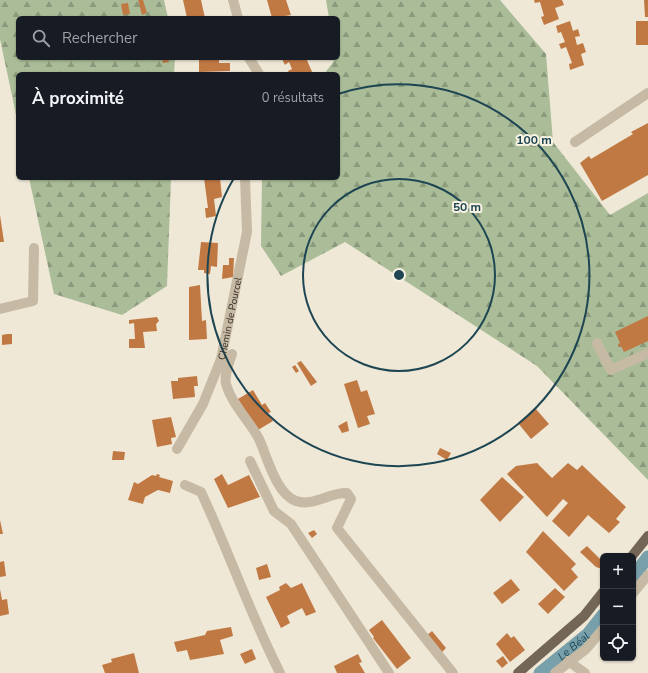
<!DOCTYPE html>
<html lang="fr">
<meta charset="utf-8">
<style>
:root{--surface:#171b24;--page:#20242c;--text:#f1f3f6;--muted:#9ea1a6;--line:#363941}
body{margin:0;font-family:"Nunito Sans",sans-serif;background:var(--page);color:var(--text)}
.controls{position:absolute;right:12px;bottom:12px;display:grid;overflow:hidden;border-radius:6px;box-shadow:0 1px 3px #0004}
.controls button{width:36px;height:36px;display:grid;place-items:center;padding:0;border:0;border-bottom:1px solid var(--line);background:var(--surface);color:var(--text);font:20px sans-serif}
.list{margin:0;padding:0;list-style:none}
h2{display:flex;justify-content:space-between;align-items:center;height:52px;margin:0;padding:0 16px;font-size:17px}
h2 small{font-size:13px;font-weight:400;color:var(--muted)}
.icon{flex:none;width:22px;height:22px;fill:none;stroke:currentColor;stroke-width:2;stroke-linecap:round;stroke-linejoin:round}
.map{position:relative;flex:none;width:648px;height:673px;overflow:hidden}
.search{position:absolute;background:var(--surface);box-shadow:0 1px 3px #0004;left:16px;top:16px;width:324px;height:44px;display:flex;align-items:center;gap:10px;box-sizing:border-box;padding:0 14px;border-radius:6px;color:var(--muted);font-size:15px}
.panel{position:absolute;background:var(--surface);box-shadow:0 1px 3px #0004;left:16px;top:72px;width:324px;height:108px;border-radius:6px}
.map>svg:first-child{display:block}
</style>
<div class="map">
<svg width="648" height="673" viewBox="0 0 648 673">
<defs>
<pattern id="forest-firs" width="22" height="20" patternUnits="userSpaceOnUse"><rect width="22" height="20" fill="#aabd98"/><path d="M5 1l3.5 6h-7zM16 11l3.5 6h-7z" fill="#8b9a7c"/></pattern>
</defs>
<rect width="100%" height="100%" fill="#efe8d7"/>
<!-- forest -->
<path fill="url(#forest-firs)" d="M0,0H164L168,18H18V58H175L174,74H18V124L0,39Z
M326,0H500L546,54L553,142L610,215L648,193V480L537,366L345,242L281,276L261,246L262,178H338V74H324L334,61V58H338V18H329Z
M29,178H171L167,286L122,315L54,294Z"/>
<g fill="none" stroke-linecap="round" stroke-linejoin="round">
<!-- canal -->
<g stroke="#78a0ab" stroke-width="13">
<path d="M633,577L648,557"/>
<path id="s1" d="M540,673L588,634L603,615"/>
</g>
</g>
<!-- building -->
<path fill="#c17944" d="M138,0H143L147,13L142,15Z
M183,0H201L205,18H187Z
M267,0H286L291,15L272,18Z
M534,0H562L564,5L555,8L559,19L544,25L541,17L544,16L540,2L535,3Z
M644,0H648V17H645Z
M128,3L130,14L123,15L121,4Z
M570,21L573,31L578,29L580,36L575,37L577,45L583,43L586,52L581,54L584,65L570,70L569,64L572,63L566,47L561,49L559,44L565,42L561,32L558,33L556,26Z
M636,21H648V45H636Z
M162,58H168L169,62L163,63Z
M199,58H219V63H230V71L199,72Z
M285,58H294L295,60L306,58L313,74H289L288,71L292,69L289,62L285,65L282,59Z
M648,123V175L602,201L580,163L589,156L591,159L633,134L631,132Z
M204,178H220L222,197L214,199L216,216L206,218L205,208H208Z
M0,215L4,242H0Z
M201,242L218,243L217,267L211,266L210,274L204,273V270H198Z
M229,258H234L233,277L222,279L223,265H229Z
M200,285L202,321L206,320L207,339L189,340V287Z
M648,316V341L624,352L621,346L619,347L618,344L620,343L615,332Z
M157,317L159,321L156,324L157,331L143,332L145,348H129V339H135L134,323L129,324V320Z
M7,334H12V344L2,345V335Z
M301,361L317,382L311,386L297,363Z
M295,365L299,371L296,373L292,367Z
M197,376L198,386H194L195,397L173,399L171,381H178V378Z
M357,380L361,392L367,390L375,414L367,416L370,424L358,428L344,384Z
M253,390L262,405L265,403L271,412L268,413L273,421L258,430L238,399Z
M535,408L549,424L531,439L518,423Z
M171,417L176,437L171,438L172,444L157,447L152,420Z
M347,421L349,431L342,433L338,426Z
M440,448L451,453L447,460L437,454Z
M113,451L125,452L124,460H112Z
M537,463L552,478L568,463L577,470L582,465L626,507L616,519L620,522L609,533L588,515L569,537L552,521L568,503L563,499L547,517L507,474L516,466Z
M157,474L160,475L159,477L173,481L170,493L158,490L145,497L143,504L128,500L134,482L138,484L152,475L156,476Z
M222,474L228,485L249,475L260,497L228,508L214,479Z
M502,477L524,497L500,522L480,500Z
M0,520L3,534H0Z
M314,530L317,534L312,538L308,533Z
M543,531L576,564L571,569L578,577L564,591L526,552Z
M587,546L603,562L602,569L596,567L580,552Z
M4,561L6,576L0,577V562Z
M267,564L271,577L259,580L256,568Z
M511,579L520,590L502,604L493,593Z
M286,583L291,588L302,583L316,612L306,616L302,608L287,616L290,623L281,628L266,597L280,590L279,587Z
M555,588L565,597L548,614L538,604Z
M0,589L2,600L7,599L9,614L0,616Z
M382,620L411,658L397,669L373,638L374,637L369,630Z
M231,627L233,636L220,640L224,654L190,660L187,650L177,652L174,642L205,635L207,631Z
M432,631L446,648L441,653L426,636Z
M507,633L511,638L514,636L525,650L510,662L496,644Z
M252,649L256,659L245,664L240,654Z
M134,653L139,673H105L102,665L112,662L111,659Z
M358,654L362,662L359,663L365,673H337L334,666Z
M503,656L508,663L502,668L496,661Z"/>
<g fill="none" stroke-linecap="round" stroke-linejoin="round">
<!-- minor -->
<g stroke="#c7baa4" stroke-width="10">
<path d="M233,0L238,18"/>
<path d="M249,58L259,74"/>
<path d="M575,142L648,93"/>
<path d="M0,309L33,301L34,248"/>
<path d="M597,343L611,370L648,353"/>
<path d="M232,354C229,363 224,374 226,384C232,405 249,420 259,439C267,456 276,494 296,501C313,507 330,492 347,493L351,499L337,528L453,673"/>
<path id="s2" d="M177,449L203,404L221,359L247,232L245,178"/>
<path d="M250,461L274,511L291,524L389,673"/>
<path d="M185,485L201,492C229,552 250,614 280,673"/>
<path d="M633,593L648,575"/>
<path d="M568,661L585,673"/>
<path d="M555,673L586,649L603,629"/>
</g>
<!-- major -->
<path stroke="#746657" stroke-width="10" d="M632,556L648,536
M518,673L584,616L603,592"/>
</g>
<!-- distance rings -->
<g fill="none" stroke="#1d4552" stroke-width="2">
<circle cx="399" cy="275" r="96"/>
<path d="M338 94A191 191 0 1 1 234 178"/>
</g>
<g text-anchor="middle" stroke-width="4" stroke-linejoin="round" paint-order="stroke">
<!-- street labels -->
<g font-size="10" fill="#322c25" stroke="#f8f2e3">
<text dy="4" stroke="none"><textPath href="#s2" startOffset="142">Chemin de Pourcel</textPath></text>
</g>
<!-- water labels -->
<g font-size="11" font-style="italic" fill="#1d4552" stroke="#f8f2e3">
<text dy="4" stroke="none"><textPath href="#s1" startOffset="43">Le Béal</textPath></text>
</g>
</g>
<circle cx="399" cy="275" r="6" fill="#1d4552" stroke="#f8f2e3" stroke-width="2"/>
<g font-size="12" text-anchor="middle" font-weight="bold" fill="#1d4552" stroke="#f8f2e3" stroke-width="4" stroke-linejoin="round" paint-order="stroke">
<text x="534" y="144">100 m</text>
<text x="467" y="211">50 m</text>
</g>
</svg>
<div class="controls">
<button>+</button>
<button>−</button>
<button><svg class="icon" aria-label="locate" viewBox="0 0 24 24"><circle cx="12" cy="12" r="6"/><path d="M12 2v4M12 18v4M2 12h4M18 12h4"/></svg></button>
</div>
<div class="search"><svg class="icon" aria-label="search" viewBox="0 0 24 24"><circle cx="10" cy="10" r="6"/><path d="M15 15l6 6"/></svg>Rechercher</div>
<section class="panel">
<h2>À proximité<small>0 résultats</small></h2>
<ul class="list">
</ul>
</section>
</div>
